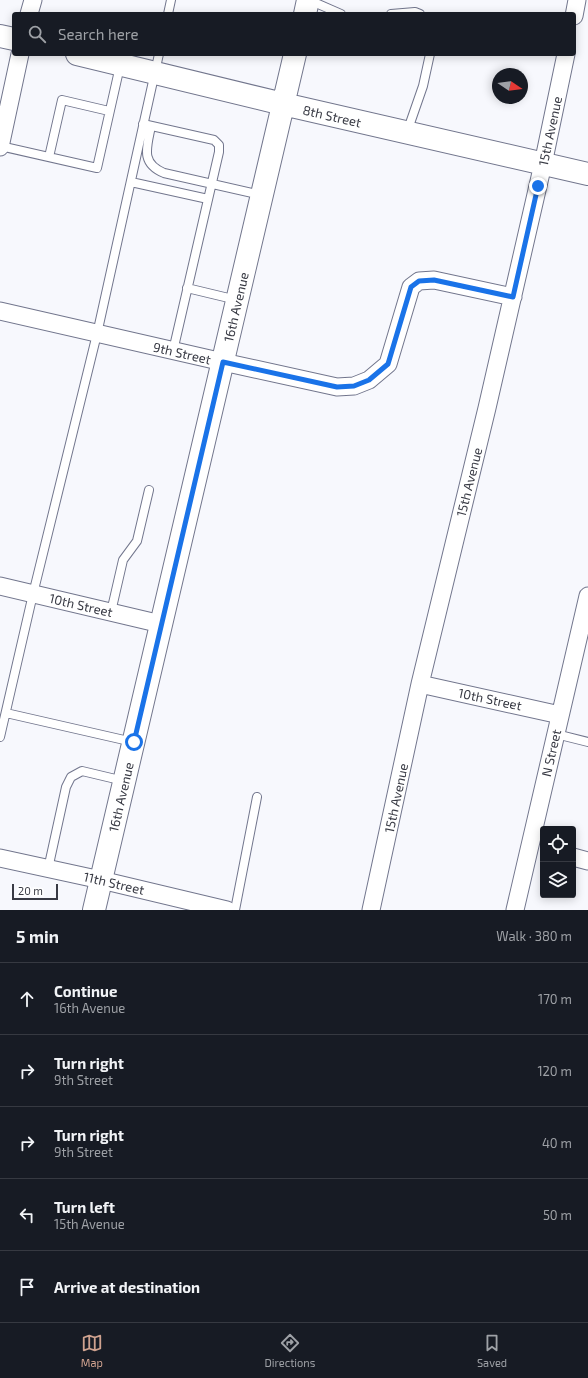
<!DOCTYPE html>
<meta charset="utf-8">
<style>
:root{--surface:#171b24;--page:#242831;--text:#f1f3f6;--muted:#9ea1a6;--line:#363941;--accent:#cfa28f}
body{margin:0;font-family:"Exo 2",sans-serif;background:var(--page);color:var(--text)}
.controls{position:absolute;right:12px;bottom:12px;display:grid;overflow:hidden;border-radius:4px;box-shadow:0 2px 10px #0003}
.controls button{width:36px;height:36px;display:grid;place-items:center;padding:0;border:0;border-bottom:1px solid var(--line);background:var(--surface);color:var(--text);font:20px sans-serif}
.compass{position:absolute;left:492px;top:68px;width:36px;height:36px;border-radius:50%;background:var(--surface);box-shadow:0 2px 10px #0003;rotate:103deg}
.scale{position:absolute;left:12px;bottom:10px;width:46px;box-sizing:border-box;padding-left:4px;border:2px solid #383a44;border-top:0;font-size:11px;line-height:14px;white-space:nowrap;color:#383a44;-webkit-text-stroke:3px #fff;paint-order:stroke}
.stop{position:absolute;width:12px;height:12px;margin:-9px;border:3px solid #1a73e8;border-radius:50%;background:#fff}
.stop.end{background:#1a73e8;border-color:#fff;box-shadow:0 1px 4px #0008}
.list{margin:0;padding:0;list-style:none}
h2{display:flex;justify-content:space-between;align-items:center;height:52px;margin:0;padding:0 16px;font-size:17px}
h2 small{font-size:13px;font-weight:400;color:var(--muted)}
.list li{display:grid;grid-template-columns:26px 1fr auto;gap:12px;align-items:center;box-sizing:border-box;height:72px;padding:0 16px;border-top:1px solid var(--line)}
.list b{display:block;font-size:15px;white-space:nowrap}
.list p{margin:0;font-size:13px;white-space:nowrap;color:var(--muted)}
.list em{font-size:13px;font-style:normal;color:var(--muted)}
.icon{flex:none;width:22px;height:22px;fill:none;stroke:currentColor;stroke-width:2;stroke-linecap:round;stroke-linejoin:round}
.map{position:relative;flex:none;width:588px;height:910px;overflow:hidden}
.search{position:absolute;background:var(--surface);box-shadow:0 2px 10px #0003;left:12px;right:12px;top:12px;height:44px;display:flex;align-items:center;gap:10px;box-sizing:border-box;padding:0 14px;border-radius:4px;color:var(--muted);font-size:15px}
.sheet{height:412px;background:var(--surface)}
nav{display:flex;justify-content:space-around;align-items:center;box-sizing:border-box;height:56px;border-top:1px solid var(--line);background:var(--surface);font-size:11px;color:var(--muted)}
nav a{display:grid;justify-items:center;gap:2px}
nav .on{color:var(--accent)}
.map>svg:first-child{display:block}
</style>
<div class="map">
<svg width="588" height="910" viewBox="0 0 588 910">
<rect width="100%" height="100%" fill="#f7f8fd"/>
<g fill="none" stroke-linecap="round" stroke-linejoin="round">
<!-- service casing -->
<g stroke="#72768d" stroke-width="10">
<path id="service" d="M309,0L341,14
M168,14L171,0
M391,14L415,12L420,14
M143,124L214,140L219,145V152L173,351
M151,126C147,147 140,163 164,173L261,195
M407,132L423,86L430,54
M0,146L97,168L120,66
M49,157L62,100L109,111
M131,182L208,199
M187,288L237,300
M111,612L123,560L137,541L149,490
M6,713L133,742
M556,734L588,742
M0,737L33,594L97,334L159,54
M48,869L66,787L71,777L82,771L124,781
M235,910L257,797"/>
</g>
<!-- minor casing -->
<g stroke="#72768d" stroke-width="19">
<path id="minor" d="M29,14L33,0
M574,16L577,0
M0,147L20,54
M0,311L223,362L337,387L354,386L369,380L388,364L411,287L419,281L434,280L513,297
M0,586L161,624
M420,684L560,715
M573,857L588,861
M0,858L101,880L227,910
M371,910L420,684L487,408L543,164L566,54
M515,910L588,596"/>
</g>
<!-- secondary casing -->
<g stroke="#72768d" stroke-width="24">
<path id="secondary" d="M305,14L308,0
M0,36L14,39
M77,54L283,104L588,174
M94,910L295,54"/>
</g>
<!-- service -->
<use href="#service" stroke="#fff" stroke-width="8"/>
<!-- minor -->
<use href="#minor" stroke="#fff" stroke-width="17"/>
<!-- secondary -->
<use href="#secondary" stroke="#fff" stroke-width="22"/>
</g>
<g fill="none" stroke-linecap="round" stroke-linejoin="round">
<!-- route -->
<path stroke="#1a73e8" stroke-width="5" d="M134,742L223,362L337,387L354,386L369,380L388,364L411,287L419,281L434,280L513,297L538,186"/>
</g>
<g text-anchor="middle" stroke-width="4" stroke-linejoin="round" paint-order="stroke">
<!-- street labels -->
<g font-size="13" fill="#383a44" stroke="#fff">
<text transform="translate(332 116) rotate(13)" y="5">8th Street</text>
<text transform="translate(550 131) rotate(-78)" y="5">15th Avenue</text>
<text transform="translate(236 307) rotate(-77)" y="5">16th Avenue</text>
<text transform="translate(182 353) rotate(13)" y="5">9th Street</text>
<text transform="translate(469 482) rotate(-76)" y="5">15th Avenue</text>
<text transform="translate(81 605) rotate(13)" y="5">10th Street</text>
<text transform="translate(490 699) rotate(12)" y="5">10th Street</text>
<text transform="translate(551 753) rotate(-77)" y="5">N Street</text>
<text transform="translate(121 797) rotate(-77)" y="5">16th Avenue</text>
<text transform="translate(396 798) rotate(-78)" y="5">15th Avenue</text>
<text transform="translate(114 883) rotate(13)" y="5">11th Street</text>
</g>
</g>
</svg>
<div class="controls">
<button><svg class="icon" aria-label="locate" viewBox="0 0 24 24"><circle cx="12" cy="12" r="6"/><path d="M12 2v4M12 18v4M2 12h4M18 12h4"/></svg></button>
<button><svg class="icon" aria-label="layers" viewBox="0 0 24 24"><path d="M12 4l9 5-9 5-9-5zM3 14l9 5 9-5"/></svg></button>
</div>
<svg class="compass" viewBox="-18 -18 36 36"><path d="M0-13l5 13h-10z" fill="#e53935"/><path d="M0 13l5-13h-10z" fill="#9ea1a6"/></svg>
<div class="scale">20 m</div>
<div class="stop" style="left:134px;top:742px"></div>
<div class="stop end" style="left:538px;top:186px"></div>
<div class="search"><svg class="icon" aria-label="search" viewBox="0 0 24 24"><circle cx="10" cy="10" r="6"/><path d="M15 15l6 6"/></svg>Search here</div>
</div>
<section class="sheet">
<h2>5 min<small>Walk · 380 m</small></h2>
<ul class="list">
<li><svg class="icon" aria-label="ahead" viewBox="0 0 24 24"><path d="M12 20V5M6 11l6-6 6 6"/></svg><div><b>Continue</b><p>16th Avenue</p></div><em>170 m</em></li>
<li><svg class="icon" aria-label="right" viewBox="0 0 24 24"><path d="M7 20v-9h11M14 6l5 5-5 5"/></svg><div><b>Turn right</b><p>9th Street</p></div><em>120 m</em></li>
<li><svg class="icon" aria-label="right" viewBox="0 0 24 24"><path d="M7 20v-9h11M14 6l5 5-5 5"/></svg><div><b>Turn right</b><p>9th Street</p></div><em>40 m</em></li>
<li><svg class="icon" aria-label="left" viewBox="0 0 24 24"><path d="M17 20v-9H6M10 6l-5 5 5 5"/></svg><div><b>Turn left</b><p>15th Avenue</p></div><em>50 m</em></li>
<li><svg class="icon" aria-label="arrive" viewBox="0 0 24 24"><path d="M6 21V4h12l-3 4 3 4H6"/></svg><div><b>Arrive at destination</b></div></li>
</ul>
</section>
<nav>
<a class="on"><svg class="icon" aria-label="map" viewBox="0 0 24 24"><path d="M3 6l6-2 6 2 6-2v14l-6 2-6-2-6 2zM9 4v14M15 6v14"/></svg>Map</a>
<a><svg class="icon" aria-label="directions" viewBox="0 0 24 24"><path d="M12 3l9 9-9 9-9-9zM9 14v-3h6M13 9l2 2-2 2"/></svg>Directions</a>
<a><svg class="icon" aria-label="saved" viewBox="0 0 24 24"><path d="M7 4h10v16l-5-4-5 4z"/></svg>Saved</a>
</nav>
